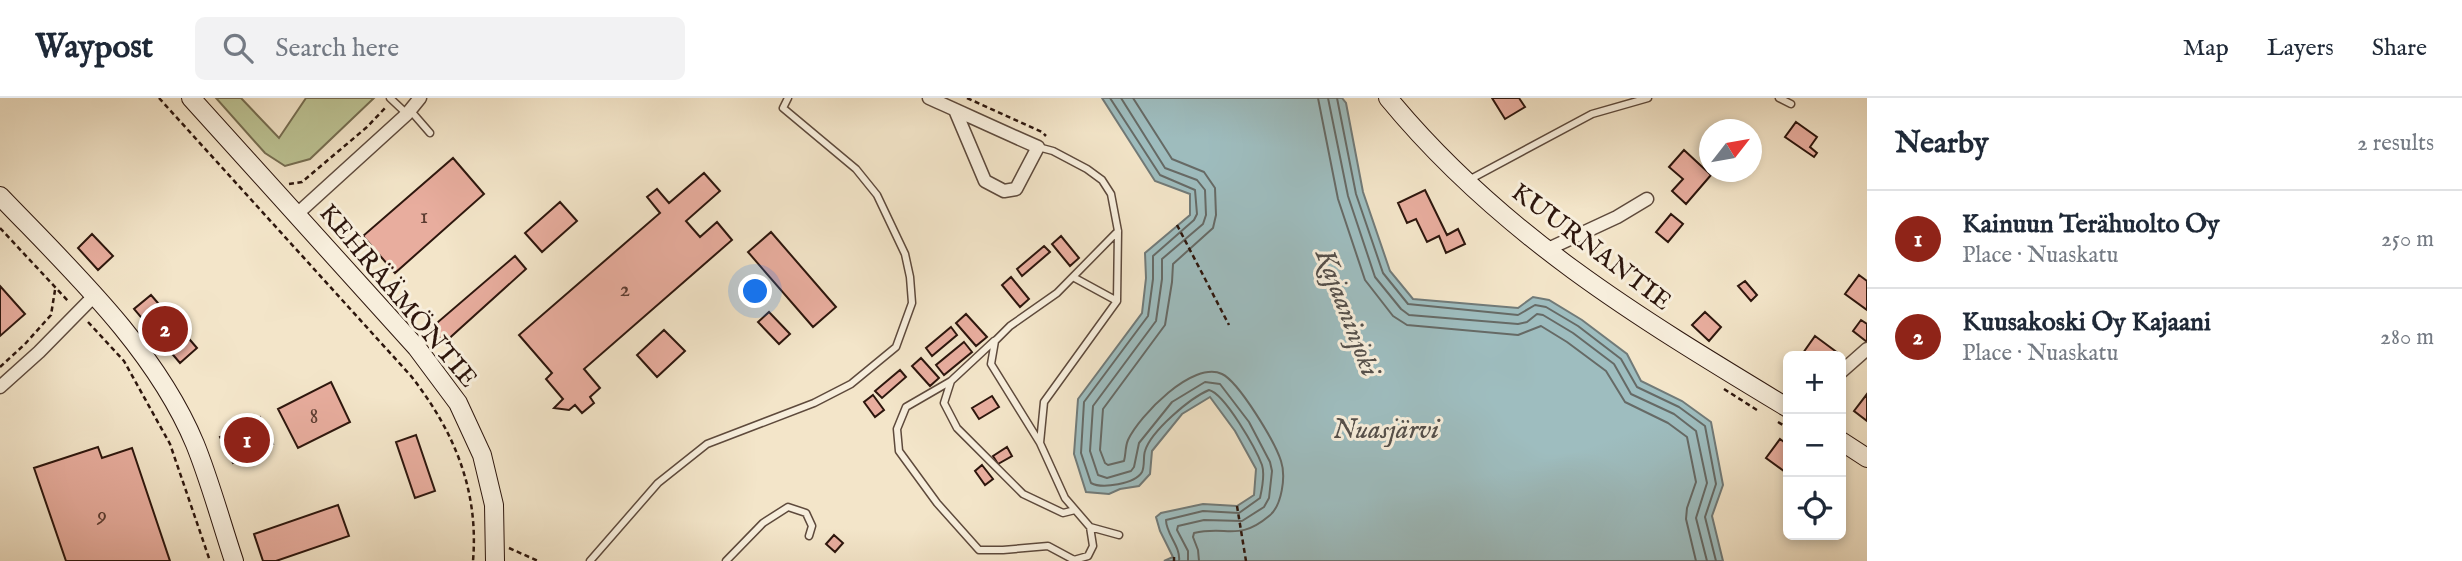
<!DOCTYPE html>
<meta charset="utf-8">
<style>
:root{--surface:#fff;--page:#f2f2f3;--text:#1f2937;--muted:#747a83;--line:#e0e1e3;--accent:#8f2418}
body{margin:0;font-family:"IM FELL English",serif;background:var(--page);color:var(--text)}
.controls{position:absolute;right:21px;bottom:21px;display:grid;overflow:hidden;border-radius:10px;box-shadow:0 4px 10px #0003}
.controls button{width:63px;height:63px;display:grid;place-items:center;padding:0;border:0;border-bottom:2px solid var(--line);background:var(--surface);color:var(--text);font:35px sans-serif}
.compass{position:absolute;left:1699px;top:21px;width:63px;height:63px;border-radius:50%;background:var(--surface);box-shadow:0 4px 10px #0003;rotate:59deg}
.you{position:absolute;left:756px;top:194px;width:24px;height:24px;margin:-18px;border:5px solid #fff;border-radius:50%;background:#1a73e8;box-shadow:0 0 0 10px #1a73e833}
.badge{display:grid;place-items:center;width:46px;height:46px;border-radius:50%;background:var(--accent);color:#fff;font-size:23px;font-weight:700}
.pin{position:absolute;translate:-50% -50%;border:4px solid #fff;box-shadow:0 2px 7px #0006}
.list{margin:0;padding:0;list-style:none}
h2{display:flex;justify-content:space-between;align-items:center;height:91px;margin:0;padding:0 28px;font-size:30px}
h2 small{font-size:23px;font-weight:400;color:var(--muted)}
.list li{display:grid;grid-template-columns:46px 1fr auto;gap:21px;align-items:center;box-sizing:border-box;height:98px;padding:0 28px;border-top:2px solid var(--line)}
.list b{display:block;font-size:26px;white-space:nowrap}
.list p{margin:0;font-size:23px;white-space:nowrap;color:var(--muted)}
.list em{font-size:23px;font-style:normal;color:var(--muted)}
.icon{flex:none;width:38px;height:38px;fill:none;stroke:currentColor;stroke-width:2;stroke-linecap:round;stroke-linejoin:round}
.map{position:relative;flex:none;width:1867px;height:463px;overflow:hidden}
header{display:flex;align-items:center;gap:42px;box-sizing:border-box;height:98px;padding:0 35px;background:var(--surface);border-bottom:2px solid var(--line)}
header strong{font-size:33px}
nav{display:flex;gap:38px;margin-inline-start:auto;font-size:24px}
.search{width:490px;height:63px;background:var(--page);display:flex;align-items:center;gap:18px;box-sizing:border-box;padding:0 24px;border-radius:10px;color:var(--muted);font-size:26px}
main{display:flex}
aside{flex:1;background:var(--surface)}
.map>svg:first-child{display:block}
</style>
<header>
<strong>Waypost</strong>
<div class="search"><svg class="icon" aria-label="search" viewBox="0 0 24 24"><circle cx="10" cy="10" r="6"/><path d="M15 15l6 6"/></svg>Search here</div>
<nav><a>Map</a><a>Layers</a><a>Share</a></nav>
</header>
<main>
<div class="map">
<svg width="1867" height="463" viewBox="0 0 1867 463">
<rect width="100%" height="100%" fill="#f3e5c9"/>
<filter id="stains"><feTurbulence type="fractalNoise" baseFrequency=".00286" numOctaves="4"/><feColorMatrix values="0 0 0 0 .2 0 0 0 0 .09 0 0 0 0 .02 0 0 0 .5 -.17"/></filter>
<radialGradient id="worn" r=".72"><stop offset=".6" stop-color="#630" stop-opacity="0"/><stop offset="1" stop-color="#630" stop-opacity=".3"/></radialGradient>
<!-- green -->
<path fill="#bdc495" stroke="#756d51" stroke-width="2" d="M216,0H241L279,40L306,0H374L310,61L285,68L265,55Z"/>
<!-- water -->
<path fill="#9ebdbf" stroke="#717a78" stroke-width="2" d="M1102,0H1342L1346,5L1363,94L1390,173L1413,201L1518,210L1533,199L1549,202L1582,222L1627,256L1641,283L1682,303L1711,324L1723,387L1712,418L1723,463H1164L1173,459L1160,433L1156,419L1161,415L1203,406L1237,408L1254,397L1256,371L1235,333L1210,299L1182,316L1152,353L1150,376L1139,388L1120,391L1109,396L1086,394L1074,356L1078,301L1142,215L1146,180L1145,155L1190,117V96L1155,83Z"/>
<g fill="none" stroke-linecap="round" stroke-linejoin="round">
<!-- shore -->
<path stroke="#666a66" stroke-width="2" d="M1110,0L1160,77L1195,92L1197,116L1194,122L1153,158V181L1148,218L1084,304L1081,355L1091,385C1102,391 1135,386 1142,374C1145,368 1143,359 1145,353C1151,333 1190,300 1209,292C1225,296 1256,351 1262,367C1265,376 1262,391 1260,400L1239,415L1203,413L1166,422C1166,436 1181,449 1179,463
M1121,0L1165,70L1197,82L1205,92L1206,117L1203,126L1162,161V181L1156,223L1093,308L1090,353L1098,377L1107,380L1131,373L1134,369L1139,345L1172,304L1205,284L1220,286L1249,324L1270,364L1272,373L1269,400L1264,409L1242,423L1204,422L1178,428L1177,432L1188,453V463
M1133,0L1172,61L1204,74L1215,90L1216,117L1213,130L1173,166L1172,184L1165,227L1103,311L1100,352L1105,365L1108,367L1124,363C1126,356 1125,349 1128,342C1139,318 1193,262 1222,276C1239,284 1275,344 1281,363C1286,378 1282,408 1269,418C1238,444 1227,427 1194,435L1193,439L1198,452L1199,463
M1318,0L1338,101L1365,182L1393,218L1407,227L1518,237L1541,228L1567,244L1606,273L1625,304L1668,325L1687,339L1696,384L1687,410L1686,421L1696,463
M1328,0L1348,98L1375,179L1401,211L1409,217L1518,226L1527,224L1537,216L1543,217L1573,235L1614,266L1631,296L1674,316L1696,333L1707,385L1696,420L1707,463
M1337,0L1356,96L1383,175L1408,206L1518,217L1535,207L1546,209L1578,228L1621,261L1637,289L1679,309L1705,328L1716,386L1705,419L1716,463"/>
</g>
<!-- building -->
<path fill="#e8ad9e" stroke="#2d160d" stroke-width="2" d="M1492,0H1519L1525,9L1505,21Z
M1796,24L1817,39L1810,49L1817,55L1814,59L1785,39Z
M1684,52L1711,77L1686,106L1672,93L1683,81L1669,69Z
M453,60L484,96L395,175L363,138Z
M704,75L720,93L686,123L700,139L717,124L732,142L584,271L600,290L590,299L594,305L582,315L575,307L569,312L554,310L563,301L546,281L552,275L519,237L660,115L647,99L657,91L669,105Z
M1425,92L1447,137L1458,131L1465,146L1446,155L1439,138L1427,144L1416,121L1407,125L1398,105Z
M560,104L577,123L542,154L525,135Z
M1671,116L1683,126L1668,144L1656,134Z
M771,134L836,209L813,229L748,154Z
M92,136L113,158L98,172L78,150Z
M1061,138L1079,160L1070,168L1052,146Z
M1044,148L1050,154L1022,178L1017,171Z
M515,158L526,171L444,245L431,230Z
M1859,177L1867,183V212L1845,196Z
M1011,179L1029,201L1020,209L1002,187Z
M1745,183L1757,197L1751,203L1738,188Z
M0,188L25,216L0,238Z
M151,197L197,250L180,265L134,211Z
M769,214L790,236L779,246L758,224Z
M1705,214L1721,229L1709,243L1692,227Z
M966,216L987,239L976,248L956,225Z
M1861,222L1867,226V244L1853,233Z
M951,229L957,237L932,258L926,250Z
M664,232L685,253L657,279L637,257Z
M1815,238L1842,258L1841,260L1807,258L1803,255Z
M964,244L972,254L944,277L936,267Z
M921,260L939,280L930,288L912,268Z
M900,272L906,279L882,300L875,293Z
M331,284L350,324L298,350L278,311Z
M1867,296V323L1854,313Z
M873,297L884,312L875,319L864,304Z
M992,298L999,309L979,321L972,310Z
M260,319L273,346L233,365L220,339Z
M416,337L435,393L415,400L396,344Z
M1780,341L1788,347V376L1766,360Z
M98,349L102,360L132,350L170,463H66L34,370Z
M1007,349L1012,358L998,366L993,358Z
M982,367L993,381L985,387L975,373Z
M338,407L349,438L276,463H263L254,436Z
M834,437L843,445L835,454L826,446Z"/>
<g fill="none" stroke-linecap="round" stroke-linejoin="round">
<!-- lane casing -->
<g stroke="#5e4a3c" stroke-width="9">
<path id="lane" d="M390,0L407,16
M1779,0L1791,6
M410,12L430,35
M1038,49L1053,53L1087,71L1102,82L1111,96L1118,133L1117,203L1044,304L1040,345L1065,400L1090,429L1119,437
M1467,83L1592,16L1648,0
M1073,179L1117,203
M994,243L951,283L944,305L957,330L1023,396L1063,415L1075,412
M951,283L906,309L897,331L899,353L937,405L979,452H1003L1048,448L1074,462L1088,458L1093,448L1090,429
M1040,345L991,266L995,243L1010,228L1057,195L1118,133
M590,463L658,385L707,346L814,305L851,286L896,249L912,205L910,179L905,156L877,97L856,71L783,10L788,0
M726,463L763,425L788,409L806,415L812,428L809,438"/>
</g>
<!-- street casing -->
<g stroke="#5e4a3c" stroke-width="15">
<path id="street" d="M929,0C965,16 1001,33 1038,49L1016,91L1004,93L985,83L955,12
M297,116L407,16L420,0
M1546,152L1617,119L1647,101
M1841,274L1867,251
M0,289L39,254L95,197"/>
</g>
<!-- secondary casing -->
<g stroke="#2d160d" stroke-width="20">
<path id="secondary" d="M191,0L417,250L458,305L482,357L494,407L495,463
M1388,0C1501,137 1639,220 1788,310
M0,98C71,172 155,250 195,346C210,383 221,424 234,463
M1841,343L1867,360"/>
</g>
<!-- path -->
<path stroke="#2d160d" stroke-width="2.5" stroke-dasharray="5 3.5" stroke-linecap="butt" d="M159,0L411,278C454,333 479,392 473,463
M967,0L1042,34L1046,38
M289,86L302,84L367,29L386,9
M1177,127L1229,227
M0,130L69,204
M88,224L124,263L170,346L210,463
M0,269L25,246L51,217L55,192
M1724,291L1757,312
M1778,324L1788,330
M1237,408L1246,463
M509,450L538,463
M1174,459V463"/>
<!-- lane -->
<use href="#lane" stroke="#f7eedc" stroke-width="6"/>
<!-- street -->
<use href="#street" stroke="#f7eedc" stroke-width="12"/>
<!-- secondary -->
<use href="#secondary" stroke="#f7eedc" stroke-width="18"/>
</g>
<g text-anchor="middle" stroke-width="6" stroke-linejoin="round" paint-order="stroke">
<!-- number labels -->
<g font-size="23" fill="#5c3c31">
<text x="424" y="125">1</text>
<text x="625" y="198">2</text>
<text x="314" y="325">8</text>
<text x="102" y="424">9</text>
</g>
<!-- street labels -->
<g font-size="26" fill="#2d160d" stroke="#f7eedc">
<text transform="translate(1592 148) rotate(37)" y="9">KUURNANTIE</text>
<text transform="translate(399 197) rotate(50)" y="9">KEHRÄÄMÖNTIE</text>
</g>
<!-- water labels -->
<g font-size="28" font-style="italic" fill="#55504b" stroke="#f7eedc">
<text transform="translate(1349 214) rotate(69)" y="10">Kajaaninjoki</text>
<text x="1386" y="340">Nuasjärvi</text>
</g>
</g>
<rect width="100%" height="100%" filter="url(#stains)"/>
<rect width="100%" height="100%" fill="url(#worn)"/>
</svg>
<div class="controls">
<button>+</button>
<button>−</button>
<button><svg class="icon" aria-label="locate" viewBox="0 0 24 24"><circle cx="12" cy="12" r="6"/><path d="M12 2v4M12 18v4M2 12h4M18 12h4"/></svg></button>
</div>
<svg class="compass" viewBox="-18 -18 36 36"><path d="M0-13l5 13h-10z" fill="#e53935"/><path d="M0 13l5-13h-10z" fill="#747a83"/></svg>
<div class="you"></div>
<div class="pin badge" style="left:247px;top:342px">1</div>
<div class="pin badge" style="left:165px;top:231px">2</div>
</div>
<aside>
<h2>Nearby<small>2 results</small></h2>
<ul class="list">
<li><span class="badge">1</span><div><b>Kainuun Terähuolto Oy</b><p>Place · Nuaskatu</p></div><em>250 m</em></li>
<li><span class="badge">2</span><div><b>Kuusakoski Oy Kajaani</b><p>Place · Nuaskatu</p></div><em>280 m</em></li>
</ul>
</aside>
</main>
